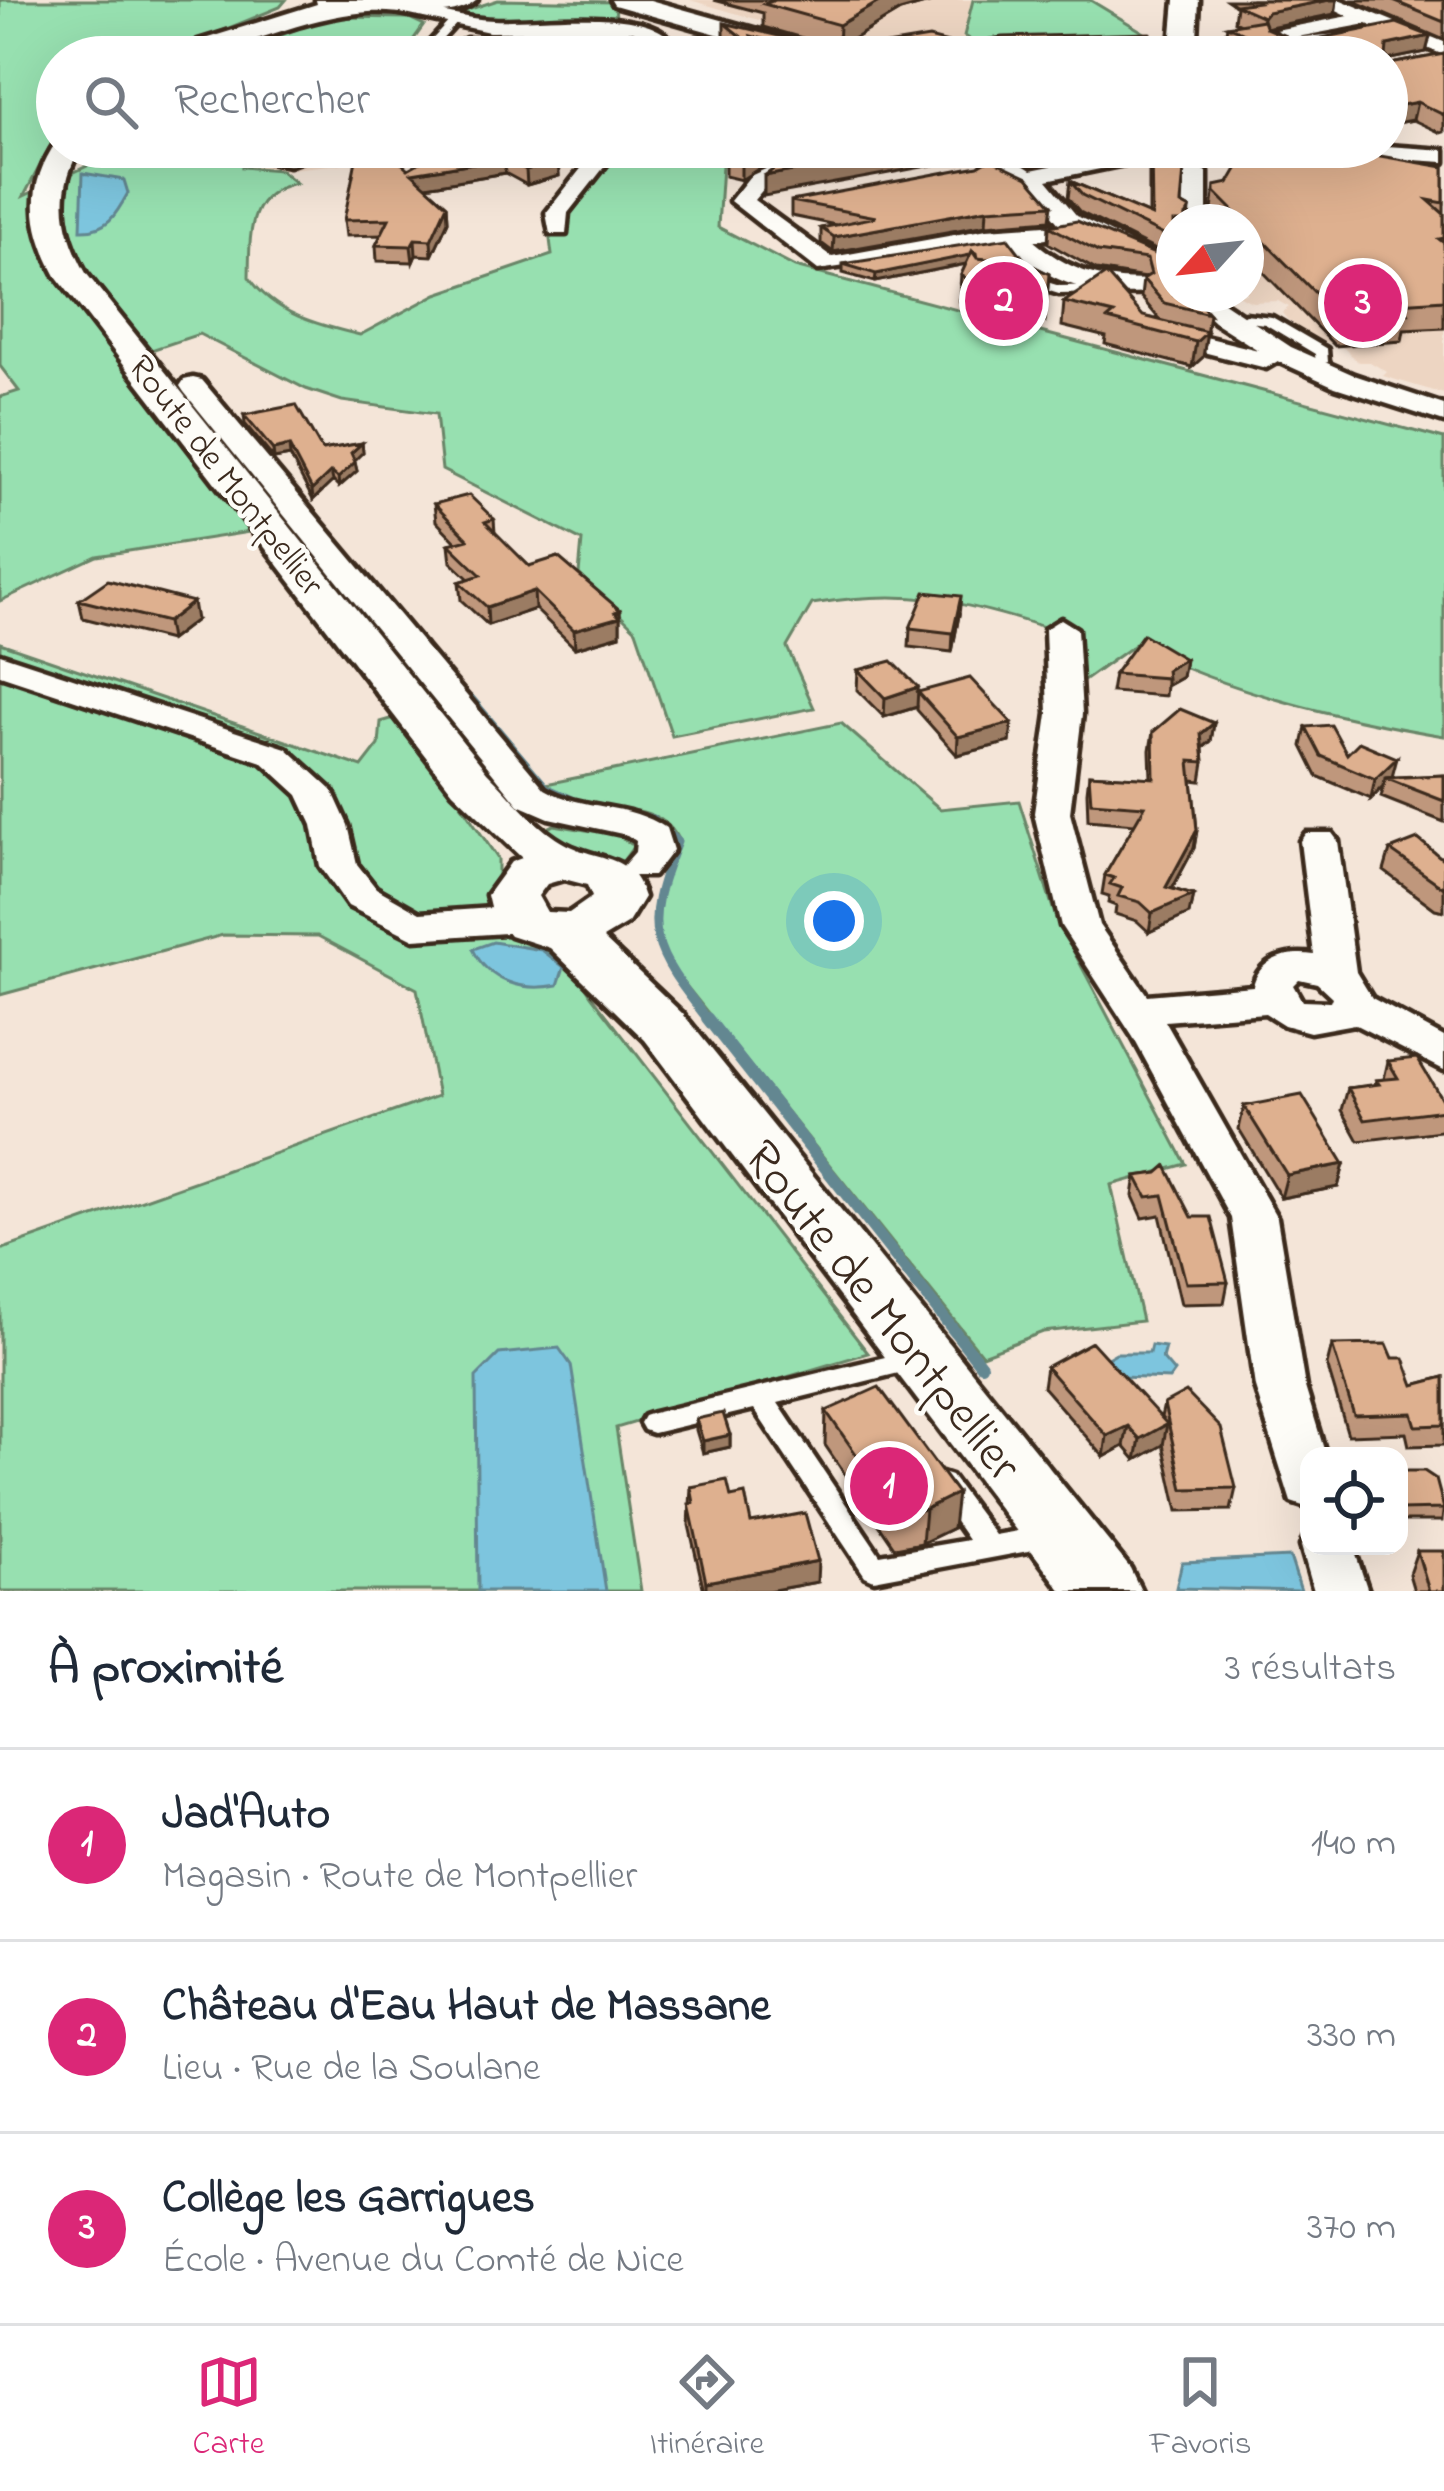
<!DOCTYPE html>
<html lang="fr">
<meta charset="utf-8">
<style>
:root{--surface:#fff;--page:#f6f6f7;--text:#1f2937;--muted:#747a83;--line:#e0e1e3;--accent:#db2777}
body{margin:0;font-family:"Indie Flower",sans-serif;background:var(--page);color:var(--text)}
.controls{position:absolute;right:36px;bottom:36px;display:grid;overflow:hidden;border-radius:24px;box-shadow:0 12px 48px #0002}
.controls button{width:108px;height:108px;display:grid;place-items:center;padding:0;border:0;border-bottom:3px solid var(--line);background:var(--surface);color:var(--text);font:60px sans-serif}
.compass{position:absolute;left:1156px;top:204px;width:108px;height:108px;border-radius:50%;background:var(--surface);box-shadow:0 12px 48px #0002;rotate:243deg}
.you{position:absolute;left:834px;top:921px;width:42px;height:42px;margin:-30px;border:9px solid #fff;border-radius:50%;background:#1a73e8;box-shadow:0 0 0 18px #1a73e833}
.badge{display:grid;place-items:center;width:78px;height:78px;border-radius:50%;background:var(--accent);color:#fff;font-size:39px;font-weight:700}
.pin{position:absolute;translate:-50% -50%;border:6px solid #fff;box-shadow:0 3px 12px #0006}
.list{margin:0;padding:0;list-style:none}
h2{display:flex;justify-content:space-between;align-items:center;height:156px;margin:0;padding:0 48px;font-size:51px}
h2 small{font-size:39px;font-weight:400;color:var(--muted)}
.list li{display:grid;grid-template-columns:78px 1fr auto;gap:36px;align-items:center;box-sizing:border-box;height:192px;padding:0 48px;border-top:3px solid var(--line)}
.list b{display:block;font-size:45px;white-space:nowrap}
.list p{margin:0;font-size:39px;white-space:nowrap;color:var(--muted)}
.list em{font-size:39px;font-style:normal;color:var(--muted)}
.icon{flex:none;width:66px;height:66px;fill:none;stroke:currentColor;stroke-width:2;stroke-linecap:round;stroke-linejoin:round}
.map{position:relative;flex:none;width:1444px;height:1591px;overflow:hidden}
.search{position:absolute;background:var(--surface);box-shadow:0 12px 48px #0002;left:36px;right:36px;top:36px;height:132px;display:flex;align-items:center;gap:30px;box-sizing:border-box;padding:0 42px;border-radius:66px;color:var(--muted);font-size:45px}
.sheet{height:732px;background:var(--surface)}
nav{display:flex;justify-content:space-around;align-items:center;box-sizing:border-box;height:168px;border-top:3px solid var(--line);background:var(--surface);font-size:33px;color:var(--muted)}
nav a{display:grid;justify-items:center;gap:6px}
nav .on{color:var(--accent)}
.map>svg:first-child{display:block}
</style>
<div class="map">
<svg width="1444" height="1591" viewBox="0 0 1444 1591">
<rect width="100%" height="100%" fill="#f4e5d8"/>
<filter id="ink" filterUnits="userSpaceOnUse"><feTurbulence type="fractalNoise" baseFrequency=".00833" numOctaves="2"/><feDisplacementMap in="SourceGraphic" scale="24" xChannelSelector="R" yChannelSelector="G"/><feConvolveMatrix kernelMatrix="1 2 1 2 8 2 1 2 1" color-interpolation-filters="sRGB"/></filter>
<g filter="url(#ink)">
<!-- built -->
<path fill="#edd5c2" d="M690,0H973L967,20L984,49L886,57Z
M245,147H355L341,164L280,170L242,167Z
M1444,236V394L1383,376L1387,372L1370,362H1358L1344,348L1312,338L1287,319L1282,313L1289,307L1278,301L1252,302L1235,294H1246V250Z"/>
<!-- green -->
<path fill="#97e0b0" stroke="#698567" stroke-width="3" d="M0,0H286L280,7L158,57H57V133L24,196L87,166L103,147H245L242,167L280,170L296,183C247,193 250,233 249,277C274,314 318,325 360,335L437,294L552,255L547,216L598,147L723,150L718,227L795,267L1444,439V736C1336,718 1232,693 1134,645L1082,682L1051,674L1050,629C961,600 906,588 812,604L787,647L814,708L672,736L636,630L579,574L582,541L442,470L436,414L342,401L306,389L199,334L118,361L256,531L97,556L0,601V397L19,391L0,366Z
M498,0L615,2L616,20L501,22L466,17L464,11Z
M973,0H1090L1153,38L984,49L964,36Z
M339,17L409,18L424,25L401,57H228L318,20Z
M0,643L362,767L379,745L381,722L401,716L498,859V884L488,904L511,930L557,943L591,995L868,1353L616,1428L641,1591H0V1250L438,1096L417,989L318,936L223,935L0,995Z
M841,723L940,809L1019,801L1056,918L1186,1164L1111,1185L1142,1321L1043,1332L982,1355L667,962C649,922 661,881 679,842C663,800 608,812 572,800C564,797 554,789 546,784Z
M554,825L618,835L634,846L623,861L606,862L535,834Z"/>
<!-- water -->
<path fill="#7dc5de" stroke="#638791" stroke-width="3" d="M83,173L124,180L128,193C116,215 107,231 81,230Z
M493,942L542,950L564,967L558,985C523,992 488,982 473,949Z
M1151,1345L1165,1347L1162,1358L1174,1372L1169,1379L1121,1377L1106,1359L1116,1353H1149Z
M559,1348L571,1365L606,1591H478L476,1377L499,1354Z
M1290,1557L1301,1591L1176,1588L1182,1562Z"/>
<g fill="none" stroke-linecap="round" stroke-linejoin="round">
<!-- stream-far1 -->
<path stroke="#638791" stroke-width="9" d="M471,699L546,788L577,802
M599,806L653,819L677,842C640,933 652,948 709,1021"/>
<!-- stream -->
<path stroke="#638791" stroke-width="12" d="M707,1018L981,1365"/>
<!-- lane casing -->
<g stroke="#3b2a1e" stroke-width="9">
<path id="lane" d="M451,19L459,21L426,57H416Z
M466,39L544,43L549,46L544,49L469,45L461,56H455L461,42Z
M247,147H257L259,153L288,159L321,147H336L289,165L250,157Z
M1027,276L1060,286L1105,285L1111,289L1105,293L1059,294L1023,283V277Z
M1245,314L1272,317L1327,349L1328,362L1316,365L1315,354L1265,324L1241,321L1239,318Z
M910,1351L919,1354L922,1361L919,1368L778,1403L880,1555L968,1540L929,1484L933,1476L942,1473L951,1476L995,1535L1046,1526L1055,1530L1059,1538L1055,1546L874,1580L865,1576L754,1409L653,1433L644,1430L640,1423L644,1416L653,1413Z"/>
</g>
<!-- street casing -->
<g stroke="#3b2a1e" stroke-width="9">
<path id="street" d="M1316,0H1341L1444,42V55L1367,24L1292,38L1339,34L1349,40L1297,53L1265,40V32L1349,16Z
M402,3C432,9 463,19 493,20C539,23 670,0 679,57H659L658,45L633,31L489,32L396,12L393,8Z
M697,38H711L739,57H715L697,46Z
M1387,146L1444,150V162L1303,153L1292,147Z
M598,147H620L568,213L566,234H550L546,213Z
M776,147H798L791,171L766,186L754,200L832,257L987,229L1059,224L1030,188L978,157V147H994L1031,170L1145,147H1188L1177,153L1047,180L1077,216L1174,264V291C1113,299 1052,292 1009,242L818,270L730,201L750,176L770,167ZM1076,234L1165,278C1114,284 1074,275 1034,241Z
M1196,165L1207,172V222H1183L1185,172Z
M1184,294H1211L1291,347L1354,375L1444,405V422L1335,387L1278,361L1266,368L1148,338L1144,333L1157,325L1258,350L1214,322Z
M193,378L202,380L545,789C583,811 629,802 666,828L673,850L653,876H627L621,868L635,852L636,841L627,835L549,818L519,805L184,392L180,386L184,380Z
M1061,619L1077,629L1082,714L1070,813L1099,925L1147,995L1253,986C1259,958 1288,951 1314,955L1300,841L1306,833H1332L1338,841L1356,972L1372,998L1444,1037V1070L1354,1024L1310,1032L1284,1025L1265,1013L1165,1021L1277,1218L1305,1387L1326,1456H1309V1508L1291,1502L1255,1387L1231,1218L1133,1037L1061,926L1034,813L1048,714L1045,629ZM1299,979L1317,983L1332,997L1330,1002L1302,1001L1293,985Z
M0,654L286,748L332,790L348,825L357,864L376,888L420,913L521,906L535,910L540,919L535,928L521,932L414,939L348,906L320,866L312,825L298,795L262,762L0,675Z
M1308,1529L1309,1546H1353L1368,1591H1314L1301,1546Z"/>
</g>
<!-- secondary casing -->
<g stroke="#3b2a1e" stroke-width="9">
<path id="secondary" d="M316,0H477C452,23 400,10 369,12C311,16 262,40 207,54L194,46L198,41L317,4Z
M611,0H650L836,52L840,57H798L614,5Z
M1175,0H1199L1196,57H1170Z
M57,141V147H81C55,191 62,230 86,273L487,772C512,796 539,833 572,847C604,861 632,855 644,897L628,923L603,938L683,1014L1130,1568L1141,1591H1062L645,1040L550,948L510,935L491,912L487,895L511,862L522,858L453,792L56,276C30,228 25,187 57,141ZM564,879L587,885L592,897L569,913L547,912L538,896L547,884Z
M963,147H1029L1025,153L986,161Z"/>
</g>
<!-- lane -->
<use href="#lane" fill="#fdfcf7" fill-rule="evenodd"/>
<!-- street -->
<use href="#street" fill="#fdfcf7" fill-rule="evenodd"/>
<!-- secondary -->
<use href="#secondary" fill="#fdfcf7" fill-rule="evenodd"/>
</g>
<!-- wall -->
<path fill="#bf977b" stroke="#3b2a1e" stroke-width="3" d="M714,0H939L900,11L838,48L763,27V13Z
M1227,0H1337L1335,14L1266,27L1285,36L1284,42L1287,45L1430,36L1426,52L1387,60V57H1230L1231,50L1240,49L1224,42L1227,26L1240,24L1234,21L1236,6Z
M1351,0H1444V40Z
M724,23L813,44V57L742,55L724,41Z
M1444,54V132L1441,133L1413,120L1387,125V60L1391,64Z
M447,147L558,160L559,176L527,185L505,173L426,186L447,205L448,221L432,256L416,255L413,262L377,261L376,245L381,235L346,236L344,220Z
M1151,147L1181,204L1190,209L1189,222H1174V259L1080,212L1068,198L1070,181L1149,215V163Z
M725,157L766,164L741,180L725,176Z
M1444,167V328L1404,330L1402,341L1335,346L1246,254V222H1216L1211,218L1215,186Z
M791,201L1052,205L1050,220L986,225L833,252L821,243V228L836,225L791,216Z
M1049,226L1174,262V294L1209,314L1203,357L1192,367L1105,344L1106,337L1062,326L1064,302L1160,320L1141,297L1143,279L1145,278L1096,270L1048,243Z
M1027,263L1049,274L1045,322L979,313L959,301L961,275L966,264L875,282L843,273V264Z
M244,415L322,450L362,443L363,452L354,460L357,471L339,487L333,481L313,500L290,456L274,459L245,424Z
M434,504L494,519L495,533L529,566L620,610V635L575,648L535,609L488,625L461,600L459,582L469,579L451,562L449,544L456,542L436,521Z
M79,600L196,620L170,640L83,618Z
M959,615L952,652L909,647L910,628Z
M1185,659L1182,677L1166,686L1165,696L1111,692L1114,674Z
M858,670L918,687V692L1012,723L1010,742L957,755L917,710V707L884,717L857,690Z
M1214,723L1211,741L1203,748L1204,762L1201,781L1192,780L1197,830L1194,848L1172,889L1193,895L1189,914L1149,932L1137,921L1115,914L1116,906L1108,903L1109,896L1102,894L1105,875L1135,824L1088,820L1087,792L1089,774L1151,778L1150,750L1153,732Z
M1306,727L1347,754L1392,777L1444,775V822L1381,797L1384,786L1371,799L1317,776L1302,746Z
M1390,850L1444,860V911L1435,909L1384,871Z
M1388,1061L1444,1103V1122L1441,1131L1359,1141L1342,1110L1348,1088L1375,1085L1376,1080L1384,1079Z
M1244,1106L1344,1164L1338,1187L1281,1198L1239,1129Z
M1158,1173L1228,1282L1224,1303L1181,1304L1160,1215L1143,1218L1133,1196L1136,1176Z
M1332,1345L1393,1358L1414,1385L1444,1377V1445L1409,1446L1406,1433L1348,1435L1327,1365Z
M1046,1367L1161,1417L1164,1404L1236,1488L1231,1510L1178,1511L1163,1444L1136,1460L1124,1446L1104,1457L1043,1387Z
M826,1411L953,1528L922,1543L895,1548L825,1445Z
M696,1419L730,1435V1447L703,1453L696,1430Z
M1399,1471L1444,1504L1442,1521H1399Z
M691,1487L731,1497L751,1523L817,1582L768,1591H704L689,1525Z
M1417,1551L1444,1591H1414L1409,1574Z"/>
<!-- shaded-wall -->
<path fill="#9b7b64" stroke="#3b2a1e" stroke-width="3" d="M882,0H939L900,11L838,48L839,25Z
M1329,0H1337L1335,14L1264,28L1261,33L1263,17L1267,12Z
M1430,36L1426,52L1387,60V57H1384L1387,45Z
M813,44V57H787Z
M1417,102L1413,120L1387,125V108Z
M762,147H774L766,164L741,180V161Z
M928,147H967L966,159L764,196V176Z
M504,158L505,173L414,188L412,173Z
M558,160L559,176L527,185L526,170Z
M447,205L448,221L432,256L431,240Z
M987,209L986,225L833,252L834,237Z
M415,239L416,255L413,262L411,246Z
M976,253V262L875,282L876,274Z
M1207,332L1203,357L1192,367L1196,342Z
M362,443L363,452L352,463L351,453Z
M289,446L290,456L274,459L273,450Z
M355,462L357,471L339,487L338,478Z
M331,472L333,481L313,500L312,490Z
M534,591L535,609L488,625L487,607Z
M961,596L959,615L952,652L953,633Z
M193,602L196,620L170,640L167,622Z
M620,610V635L575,648L574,630Z
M1185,659L1182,677L1166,686V670Z
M918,687L917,707L884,717L885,698Z
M1012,723L1010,742L957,755L958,737Z
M1214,723L1211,741L1198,752L1201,734Z
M1397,758L1392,777L1385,778L1384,786L1371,799L1375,779Z
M1197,830L1194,848L1163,906L1166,887Z
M1193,895L1189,914L1149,932L1152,913Z
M1344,1164L1338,1187L1281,1198L1287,1175Z
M1167,1424L1163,1445L1136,1460L1140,1439Z
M1128,1426L1124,1446L1104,1457L1107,1436Z
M730,1435V1447L703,1453V1441Z
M957,1493L953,1528L922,1543L925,1509Z
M818,1561L817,1582L768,1591H706V1582Z"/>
<!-- building -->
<path fill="#deb08f" stroke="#3b2a1e" stroke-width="3" fill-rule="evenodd" d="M775,0H882L839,25L764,4Z
M1255,0H1329L1267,12L1263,17L1236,5L1258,2Z
M1391,0H1444V22Z
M1263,20L1266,28L1285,36L1282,41L1287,45L1397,23L1430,36L1387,45L1386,57H1245L1231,50L1269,44L1227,26Z
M724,23L813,44L787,57H742L744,39ZM751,36L777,43L756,51Z
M1150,33L1149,57H814L929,38L956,45L1002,37Z
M1444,54V115L1417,102L1387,108V60L1391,64Z
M447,147H541L558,160L526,170L504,158L412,173L447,205L431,240L415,239L411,246L376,245L389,219L344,220L356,160L393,155L408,169Z
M734,147H762L741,161L725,157L734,152Z
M797,147H928L764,176L794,155Z
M1151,147H1186L1181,204L1190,209L1185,218V222H1174V240L1082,195L1070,181L1152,216Z
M1250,147H1328L1444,167V203L1428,200L1444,214V238L1439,239L1444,243V300L1398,303L1408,313L1340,318L1215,192V186L1229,183Z
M990,159L1028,177L1052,205L987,209L834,237L821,228L876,217L791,201L978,166Z
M1077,221L1174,262V294H1192L1209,314L1164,303L1143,279L1151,274L1147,259L1098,252L1049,226Z
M1008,238L1027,263L977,258L976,253L972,251L970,255L876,274L843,264Z
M972,251L977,258L1027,263L1049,274L1047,296L981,288L961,275Z
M1106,274L1143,316L1207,332L1196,342L1108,319L1114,314L1064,302Z
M296,405L322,450L362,443L351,453L355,462L338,478L331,472L312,490L289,446L273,450L244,415Z
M469,495L494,519L485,522L529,566L558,557L620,610L615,612L620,617L574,630L534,591L487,607L459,582L481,575L449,544L468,539L434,504Z
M108,580L193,602L167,622L79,600Z
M925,592L961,596L953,633L910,628Z
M1143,634L1185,659L1166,670L1167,678L1114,674Z
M892,661L918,687L885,698L858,670Z
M970,678L1012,723L958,737L918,692Z
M1180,709L1214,723L1201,734L1204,762L1190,761L1197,830L1166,887L1193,895L1152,913L1140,902L1118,896L1122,888L1110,884L1114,878L1105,875L1145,806L1091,802L1089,774L1154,778L1153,732Z
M1331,725L1347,754L1359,742L1397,758L1375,779L1321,756L1306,727Z
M1444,775V801L1385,778Z
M1418,839L1444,860V888L1390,850Z
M1417,1058L1444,1103V1110L1365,1120L1348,1088L1379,1084L1376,1080L1398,1078L1388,1061Z
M1302,1095L1344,1164L1287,1175L1244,1106Z
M1166,1166L1192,1217H1211L1228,1282L1186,1283L1163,1195L1147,1197L1136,1176L1158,1173Z
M1092,1342L1167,1424L1140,1439L1128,1426L1107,1436L1046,1367Z
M1387,1344L1393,1358H1404L1414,1385L1444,1377V1425L1416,1426L1412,1413L1354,1415L1332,1345Z
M879,1387L957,1493L925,1509L898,1514L826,1411Z
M1186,1392L1221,1428L1236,1488L1183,1489L1164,1404Z
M723,1413L730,1435L703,1441L696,1419Z
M1399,1471H1424L1436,1479L1444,1509L1399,1510Z
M727,1480L731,1497L745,1494L751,1523L805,1513L818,1561L706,1582L689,1504L694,1503L691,1487Z
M1417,1551H1444V1591H1429Z"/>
</g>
<g text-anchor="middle" stroke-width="9" stroke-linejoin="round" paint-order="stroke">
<!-- far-street labels -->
<g font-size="36" fill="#3b2a1e" stroke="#fdfcf7">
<text transform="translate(228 474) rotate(52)" y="13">Route de Montpellier</text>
</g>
<!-- near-street labels -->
<g font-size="51" fill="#3b2a1e" stroke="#fdfcf7">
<text transform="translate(885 1309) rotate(52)" y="18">Route de Montpellier</text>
</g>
</g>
</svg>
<div class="controls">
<button><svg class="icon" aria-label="locate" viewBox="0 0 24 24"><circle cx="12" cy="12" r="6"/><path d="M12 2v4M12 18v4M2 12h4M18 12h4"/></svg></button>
</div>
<svg class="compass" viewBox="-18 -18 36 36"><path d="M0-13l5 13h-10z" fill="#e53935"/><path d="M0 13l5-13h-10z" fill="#747a83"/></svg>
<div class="you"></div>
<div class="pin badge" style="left:889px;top:1486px">1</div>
<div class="pin badge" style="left:1004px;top:301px">2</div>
<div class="pin badge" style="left:1363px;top:303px">3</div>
<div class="search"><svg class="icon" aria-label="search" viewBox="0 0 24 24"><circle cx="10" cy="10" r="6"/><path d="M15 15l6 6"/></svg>Rechercher</div>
</div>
<section class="sheet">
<h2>À proximité<small>3 résultats</small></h2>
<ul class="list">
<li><span class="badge">1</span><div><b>Jad'Auto</b><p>Magasin · Route de Montpellier</p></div><em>140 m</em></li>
<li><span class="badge">2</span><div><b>Château d'Eau Haut de Massane</b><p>Lieu · Rue de la Soulane</p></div><em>330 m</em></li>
<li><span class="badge">3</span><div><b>Collège les Garrigues</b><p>École · Avenue du Comté de Nice</p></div><em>370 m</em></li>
</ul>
</section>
<nav>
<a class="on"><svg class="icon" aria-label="map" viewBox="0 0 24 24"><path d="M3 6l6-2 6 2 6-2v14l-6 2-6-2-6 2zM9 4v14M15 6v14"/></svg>Carte</a>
<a><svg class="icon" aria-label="directions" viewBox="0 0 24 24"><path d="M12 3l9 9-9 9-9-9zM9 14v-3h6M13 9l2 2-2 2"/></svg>Itinéraire</a>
<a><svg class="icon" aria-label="saved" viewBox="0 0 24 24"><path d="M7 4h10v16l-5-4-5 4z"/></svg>Favoris</a>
</nav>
